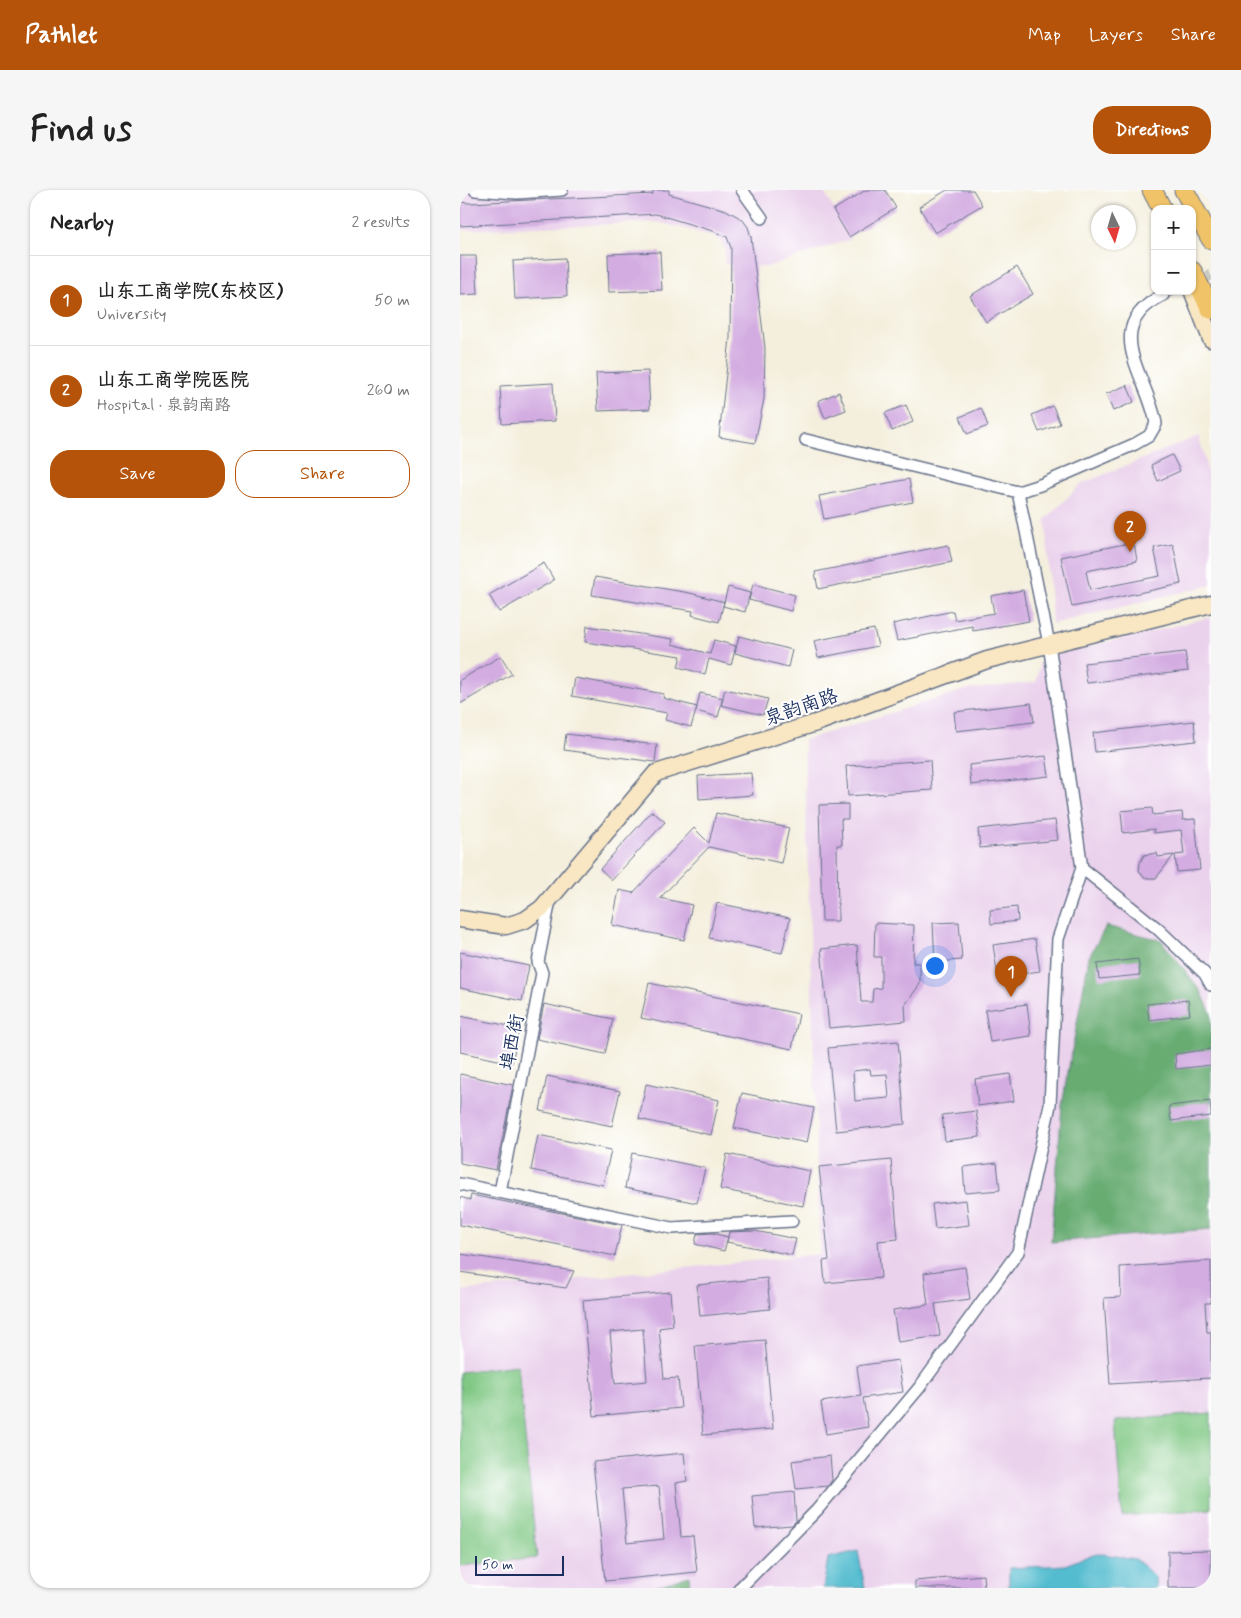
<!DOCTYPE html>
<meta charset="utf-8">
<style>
:root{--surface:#fff;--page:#f6f6f6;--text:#222;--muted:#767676;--line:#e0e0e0;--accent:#b45309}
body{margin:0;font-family:Mynerve,"LXGW WenKai TC",sans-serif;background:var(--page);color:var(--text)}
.controls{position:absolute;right:15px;top:15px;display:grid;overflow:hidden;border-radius:10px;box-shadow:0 1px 4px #0004}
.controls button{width:45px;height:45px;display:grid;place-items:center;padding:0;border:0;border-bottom:1px solid var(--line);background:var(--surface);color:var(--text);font:25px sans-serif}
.compass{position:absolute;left:631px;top:15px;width:45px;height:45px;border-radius:50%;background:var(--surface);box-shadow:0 1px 4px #0004;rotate:175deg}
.scale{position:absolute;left:15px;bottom:12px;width:89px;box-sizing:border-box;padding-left:5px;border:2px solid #1b2f5e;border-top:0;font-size:14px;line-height:18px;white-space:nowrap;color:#1b2f5e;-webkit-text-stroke:4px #fff;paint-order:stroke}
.you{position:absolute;left:474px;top:775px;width:18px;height:18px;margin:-12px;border:4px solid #fff;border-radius:50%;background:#1a73e8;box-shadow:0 0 0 8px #1a73e833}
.badge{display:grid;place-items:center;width:32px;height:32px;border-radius:50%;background:var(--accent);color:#fff;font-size:16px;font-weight:700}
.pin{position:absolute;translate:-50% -41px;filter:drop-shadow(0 1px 2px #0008)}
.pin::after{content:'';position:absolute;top:26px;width:18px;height:15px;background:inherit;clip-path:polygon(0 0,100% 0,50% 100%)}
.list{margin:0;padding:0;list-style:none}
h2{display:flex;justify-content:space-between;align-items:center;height:65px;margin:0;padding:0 20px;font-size:21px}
h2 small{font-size:16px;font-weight:400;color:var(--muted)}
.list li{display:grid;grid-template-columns:32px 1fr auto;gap:15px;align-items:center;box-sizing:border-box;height:90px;padding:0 20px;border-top:1px solid var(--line)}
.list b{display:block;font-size:19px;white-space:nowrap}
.list p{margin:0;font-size:16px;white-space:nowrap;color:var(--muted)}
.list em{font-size:16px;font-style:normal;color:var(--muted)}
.actions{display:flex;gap:10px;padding:15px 20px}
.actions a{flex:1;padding:11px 0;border:1px solid var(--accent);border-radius:20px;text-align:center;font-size:18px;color:var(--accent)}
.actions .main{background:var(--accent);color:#fff}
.map{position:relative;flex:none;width:751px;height:1398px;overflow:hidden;border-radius:20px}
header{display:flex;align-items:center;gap:30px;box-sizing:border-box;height:70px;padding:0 25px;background:var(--accent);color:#fff}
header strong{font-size:24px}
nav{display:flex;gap:28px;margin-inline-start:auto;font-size:18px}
.intro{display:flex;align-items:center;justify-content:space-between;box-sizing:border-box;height:120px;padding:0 30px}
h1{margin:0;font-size:35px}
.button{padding:12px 22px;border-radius:20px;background:var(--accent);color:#fff;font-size:18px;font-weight:700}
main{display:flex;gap:30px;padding:0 30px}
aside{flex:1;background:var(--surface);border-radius:20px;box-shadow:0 1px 4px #0004}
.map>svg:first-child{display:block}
</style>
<header>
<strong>Pathlet</strong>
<nav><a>Map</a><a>Layers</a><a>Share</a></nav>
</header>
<div class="intro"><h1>Find us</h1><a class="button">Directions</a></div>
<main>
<aside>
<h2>Nearby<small>2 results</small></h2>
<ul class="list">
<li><span class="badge">1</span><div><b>山东工商学院(东校区)</b><p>University</p></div><em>50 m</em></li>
<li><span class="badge">2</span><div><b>山东工商学院医院</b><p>Hospital · 泉韵南路</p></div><em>260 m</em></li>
</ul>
<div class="actions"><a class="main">Save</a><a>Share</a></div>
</aside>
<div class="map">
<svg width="751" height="1398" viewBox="0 0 751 1398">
<rect width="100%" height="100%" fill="#fff"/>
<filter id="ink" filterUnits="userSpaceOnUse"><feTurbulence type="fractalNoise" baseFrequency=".02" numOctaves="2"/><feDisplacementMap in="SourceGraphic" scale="10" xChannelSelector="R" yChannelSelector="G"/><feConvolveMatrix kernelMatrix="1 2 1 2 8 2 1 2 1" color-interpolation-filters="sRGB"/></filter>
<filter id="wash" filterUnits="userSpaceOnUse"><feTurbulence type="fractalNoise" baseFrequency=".0096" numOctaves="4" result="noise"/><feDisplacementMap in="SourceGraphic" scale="20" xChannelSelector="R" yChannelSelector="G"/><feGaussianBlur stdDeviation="1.12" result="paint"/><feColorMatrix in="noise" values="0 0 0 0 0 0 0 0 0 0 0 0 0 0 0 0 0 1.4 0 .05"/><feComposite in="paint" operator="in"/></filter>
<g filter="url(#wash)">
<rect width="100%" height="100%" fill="#f4efdd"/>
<!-- built -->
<path fill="#ead1ec" d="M0,0H363L391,49L307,77L265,74V58L259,49L253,46L199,32L0,40Z
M739,246L751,297V395L592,434L586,329L621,294Z
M751,427V1398H0V1101L360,1064L344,550L505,500L576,492L581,468Z"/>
<!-- green -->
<path fill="#80c884" stroke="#4e7c71" d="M58,1175L77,1368L0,1376V1182Z
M751,1223V1319L662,1326L655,1231Z"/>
<!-- forest -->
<path fill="#68ac72" stroke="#426e68" d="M646,736L701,750L741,801L751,823V1039L591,1052L602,915L629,767Z
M229,1386L230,1398H190Z"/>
<!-- water -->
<path fill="#52bccf" stroke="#367696" d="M398,1361L405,1398H363L368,1368Z
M636,1363L676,1369L695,1387L696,1398H549V1378L605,1375Z"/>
<g id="blocks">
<!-- building -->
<path fill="#d3ace1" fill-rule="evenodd" d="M193,0H209V4L266,20L282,29L288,37L291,47L305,158L304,209L295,253L259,247L270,148L271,58L267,47L253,41L196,24L0,36V12L9,13L193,4Z
M406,0H425L436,18L389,47L373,20Z
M487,0H513L522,15L475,43L459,17Z
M200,62L202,100L149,102L148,64Z
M0,66H16L18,104L0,105Z
M105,68L107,106L55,109L53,71Z
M557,77L573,104L526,132L510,106Z
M188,181L190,219L138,221L136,183Z
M93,193L95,231L42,234L40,196Z
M667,195L674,212L653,221L646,204Z
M379,202L386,220L365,228L358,211Z
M446,215L453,232L432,241L425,223Z
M593,216L600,234L579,242L572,225Z
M521,218L528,236L507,244L500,227Z
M712,265L720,281L698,291L691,275Z
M449,289L453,312L364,329L359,306Z
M674,352L677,371L626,381L630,400L700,386L694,358L713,354L721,394L612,417L601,367Z
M488,355L492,372L358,399L355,382Z
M84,373L94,390L39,422L29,405Z
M135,387L230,403L264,412L259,432L232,425L233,421L132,405Z
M293,394L335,405L331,421L289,410Z
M268,397L290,403L285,422L263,416Z
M563,400L569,431L513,441L512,436L437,451L433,434L493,421L495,430L534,423L531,406Z
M127,436L213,449L212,454L250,464L254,450L276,456L271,475L249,469L245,484L218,477L221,466L125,452Z
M414,439L418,456L358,468L354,451Z
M279,446L332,460L328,477L275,463Z
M725,462L728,481L627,493L624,473Z
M41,466L52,484L0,514V490Z
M115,488L204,504L203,508L237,517L231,537L205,530L207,523L112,506Z
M265,499L308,509L303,525L261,515Z
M240,503L263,508L258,527L236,521Z
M571,513L574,532L496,541L494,522Z
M734,531L736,551L635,562L633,543Z
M106,544L197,555L195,572L104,560Z
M586,566L589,586L511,595L509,575Z
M470,570L472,600L388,606L386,576Z
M291,583L293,605L239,609L238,586Z
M388,614V629H381L382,655H377L378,731H362L359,615Z
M692,618L693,625L722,622L723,630L735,629L740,680L717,682L715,665L724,664L721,640L694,643V639L663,643L661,621Z
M192,621L205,632L152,690L140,679Z
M256,623L329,638L321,673L249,657L200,708L232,715L224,750L152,735L159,700L173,703L234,638L249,653Z
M595,630L598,650L520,658L518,639Z
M697,663L698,667L714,665L696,688H685L679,681L680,673L684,665Z
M257,713L330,728L322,763L249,748Z
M557,717L558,731L531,734L530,720Z
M499,732L502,770L475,772L473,733Z
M415,733L454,735L453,773H460V794L445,815L446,831L369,838L361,759L397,755L401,812H412L413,799L421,798V767H414Z
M575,749L580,781L538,787L533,755Z
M0,762L69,776L62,811L0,798Z
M678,769L680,785L639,789L637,774Z
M189,793L339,824L332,859L181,828Z
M728,810L730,825L689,830L687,814Z
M84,814L153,829L145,864L77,849Z
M567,814L571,846L530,852L525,820Z
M0,826L59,838L52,873L0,862Z
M438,851L445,934L376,941L368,858ZM410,879L411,885L427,884L429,908L395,911L393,881Z
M751,859V875L716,879L715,864Z
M0,884L53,895L36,980L0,973Z
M550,884L554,911L518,916L515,889Z
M87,886L160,901L152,936L80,921Z
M186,894L259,910L251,945L179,929Z
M282,903L354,918L347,953L274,938Z
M750,911L751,926L711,931L709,916Z
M516,921L520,947L485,951L482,925Z
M78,945L151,960L143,995L71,980Z
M172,963L245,978L237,1013L165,998Z
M267,964L350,981L343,1016L260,999Z
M431,970L438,1049L418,1051L421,1088L365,1093L363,1071L369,1070L359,977Z
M537,973L540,1000L505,1003L503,977Z
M11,1005L162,1035L155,1066L0,1035V1007L10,1010Z
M506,1010L509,1035L475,1039L472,1014Z
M295,1041L336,1049L332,1065L267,1052L269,1042Z
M252,1043L268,1047L264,1061L235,1054L237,1044Z
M0,1064L114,1081L106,1098L0,1082Z
M751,1071V1113H745L747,1142H751V1188L650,1194L644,1108L661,1107L660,1077Z
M505,1077L510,1109L475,1114L480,1146L438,1152L433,1120L468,1115L464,1083Z
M307,1088L310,1119L240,1126L237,1095Z
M210,1102L213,1136L199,1138L204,1189L218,1188L221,1218L134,1226L123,1110ZM183,1139L187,1191L155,1194L150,1142Z
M305,1150L313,1239L243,1245L235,1156Z
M438,1170L443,1202L403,1208L408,1237L366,1244L361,1212L401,1206L397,1176Z
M224,1263L227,1291L216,1293L221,1347L233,1346L237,1382L145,1391L133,1272ZM199,1296L204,1349L167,1353L162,1299Z
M370,1266L372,1290L368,1296L336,1299L332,1271Z
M334,1302L336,1331L332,1335L295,1338L292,1306Z
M751,1360V1398H708V1361Z
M523,1385L524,1398H455V1391Z"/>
</g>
</g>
<g filter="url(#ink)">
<use href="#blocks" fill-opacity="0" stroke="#67728a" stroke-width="1"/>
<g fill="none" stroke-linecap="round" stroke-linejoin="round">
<!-- street-tunnel -->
<path stroke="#c9c9c4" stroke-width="11" stroke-dasharray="11 5.5" stroke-linecap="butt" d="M732,93L751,85
M703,105L713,101"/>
<!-- street casing -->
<g stroke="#67728a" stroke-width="14">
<path id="street" d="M15,0L57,3L102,0
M282,0L302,28
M346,250L558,302L580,295L675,254L689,246L696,234C689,187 638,138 703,105
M558,302L589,454L622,678L698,739L745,784L751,795
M0,994L212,1038L332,1031
M40,1002L82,783L78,772L90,710
M280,1398L357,1320L459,1198L558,1062L590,915L598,749L622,678"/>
</g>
<!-- secondary casing -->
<g stroke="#67728a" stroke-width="19">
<path id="secondary" d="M732,100L751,149
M0,729L46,736L65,730L82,718L196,583L356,533L527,470L751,414"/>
</g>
<!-- primary casing -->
<g stroke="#67728a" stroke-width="21">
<path id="primary" d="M692,0L702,19
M724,0L751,49
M732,81L751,119"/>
</g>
<!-- street -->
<use href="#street" stroke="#fff" stroke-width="11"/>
<!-- secondary -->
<use href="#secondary" stroke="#f9e7c3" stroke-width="16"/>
<!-- primary -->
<use href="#primary" stroke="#f0c369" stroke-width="19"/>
</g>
</g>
<g text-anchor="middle" stroke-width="4" stroke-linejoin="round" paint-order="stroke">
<!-- street labels -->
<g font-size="19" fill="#1b2f5e" stroke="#fff">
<text transform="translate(341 516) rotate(-19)" y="7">泉韵南路</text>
<text transform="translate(51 852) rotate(-79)" y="7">埠西街</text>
</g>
</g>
</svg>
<div class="controls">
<button>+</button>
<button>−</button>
</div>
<svg class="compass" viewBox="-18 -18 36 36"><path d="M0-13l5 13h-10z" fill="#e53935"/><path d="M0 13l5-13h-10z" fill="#767676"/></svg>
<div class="scale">50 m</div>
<div class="you"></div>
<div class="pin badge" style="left:551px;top:807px">1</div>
<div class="pin badge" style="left:670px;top:362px">2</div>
</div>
</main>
